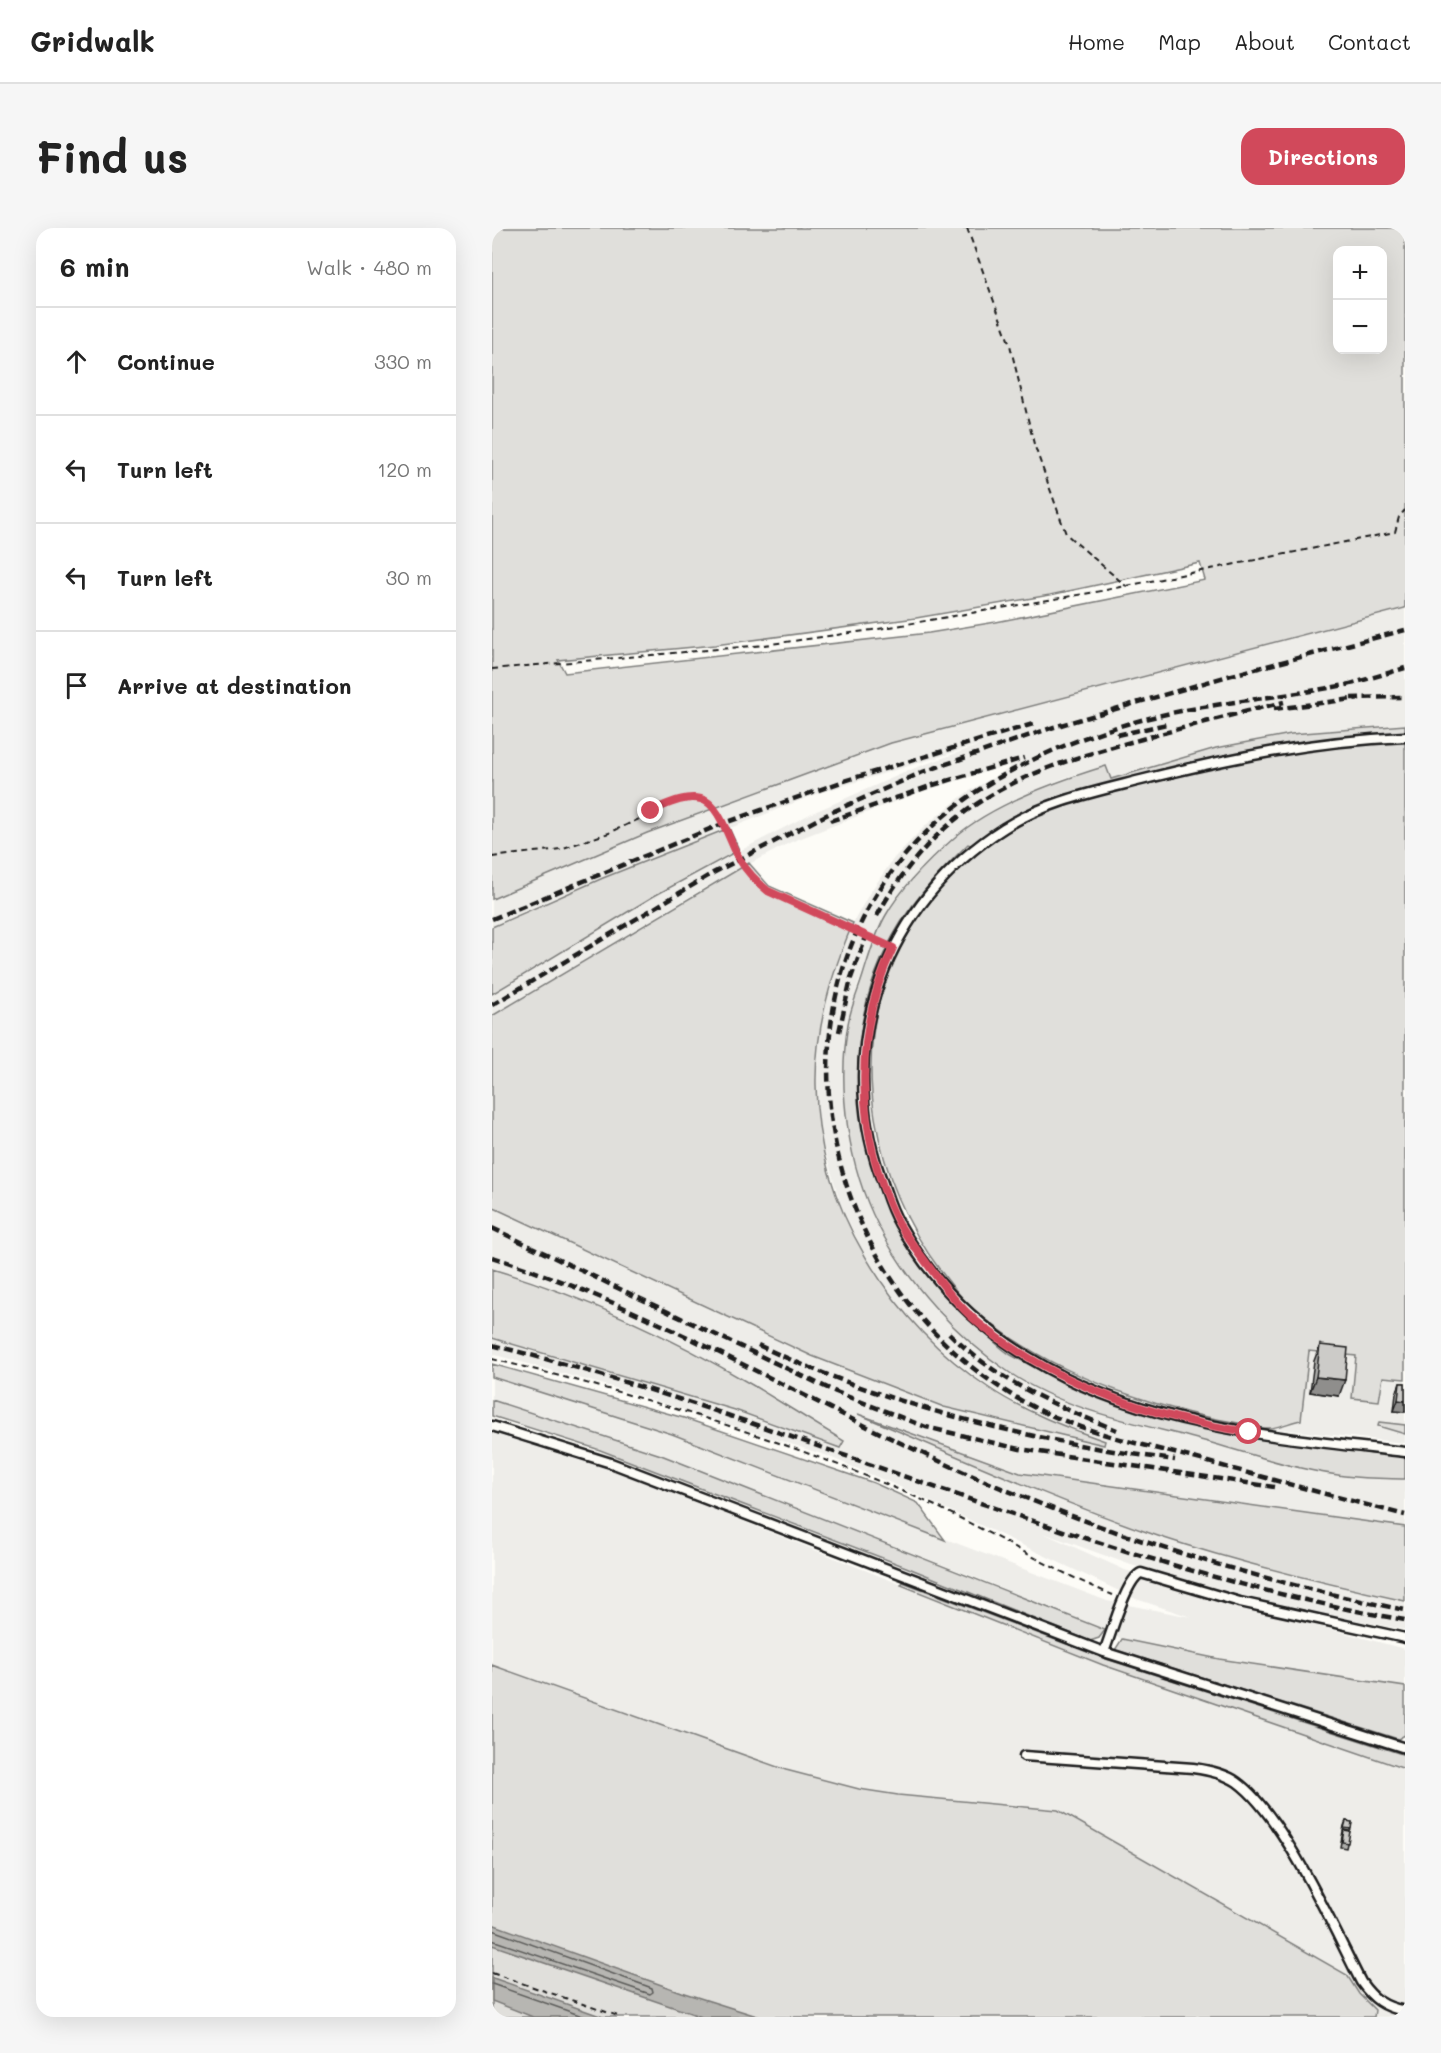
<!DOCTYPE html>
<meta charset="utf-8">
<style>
:root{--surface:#fff;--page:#f6f6f6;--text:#222;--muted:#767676;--line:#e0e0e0;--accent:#d1495b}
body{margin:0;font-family:Mali,sans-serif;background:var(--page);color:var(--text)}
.controls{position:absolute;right:18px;top:18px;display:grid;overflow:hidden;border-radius:12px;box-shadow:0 6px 24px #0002}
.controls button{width:54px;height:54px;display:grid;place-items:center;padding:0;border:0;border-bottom:2px solid var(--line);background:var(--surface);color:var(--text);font:30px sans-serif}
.stop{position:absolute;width:18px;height:18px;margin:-14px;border:4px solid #d1495b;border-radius:50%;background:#fff}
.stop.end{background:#d1495b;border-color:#fff;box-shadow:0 2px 6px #0008}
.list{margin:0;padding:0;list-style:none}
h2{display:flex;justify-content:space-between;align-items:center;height:78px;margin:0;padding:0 24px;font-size:26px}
h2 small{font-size:20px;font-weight:400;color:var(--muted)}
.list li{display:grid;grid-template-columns:39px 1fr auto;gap:18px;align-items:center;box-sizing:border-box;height:108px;padding:0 24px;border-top:2px solid var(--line)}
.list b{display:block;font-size:22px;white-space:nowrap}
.list em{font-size:20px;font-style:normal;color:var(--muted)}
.icon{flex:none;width:33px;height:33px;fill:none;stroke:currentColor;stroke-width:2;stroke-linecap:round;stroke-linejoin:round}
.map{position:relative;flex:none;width:913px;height:1789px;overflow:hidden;border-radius:18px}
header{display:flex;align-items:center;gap:36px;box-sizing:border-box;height:84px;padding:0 30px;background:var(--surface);border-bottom:2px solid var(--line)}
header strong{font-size:28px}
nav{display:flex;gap:33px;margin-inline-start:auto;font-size:21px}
.intro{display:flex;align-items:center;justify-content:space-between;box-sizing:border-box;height:144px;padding:0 36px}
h1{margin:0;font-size:42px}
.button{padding:15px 27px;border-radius:18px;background:var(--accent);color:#fff;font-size:21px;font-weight:700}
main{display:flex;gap:36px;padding:0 36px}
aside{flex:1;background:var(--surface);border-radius:18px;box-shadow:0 6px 24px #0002}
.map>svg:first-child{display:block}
</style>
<header>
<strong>Gridwalk</strong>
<nav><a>Home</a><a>Map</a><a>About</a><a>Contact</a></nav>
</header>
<div class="intro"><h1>Find us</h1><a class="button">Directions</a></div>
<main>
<aside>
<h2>6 min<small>Walk · 480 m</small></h2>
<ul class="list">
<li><svg class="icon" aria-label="ahead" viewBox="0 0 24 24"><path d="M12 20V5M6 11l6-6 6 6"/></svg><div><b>Continue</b></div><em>330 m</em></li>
<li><svg class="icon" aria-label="left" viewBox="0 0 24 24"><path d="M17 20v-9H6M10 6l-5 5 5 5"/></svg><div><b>Turn left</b></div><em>120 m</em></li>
<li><svg class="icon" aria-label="left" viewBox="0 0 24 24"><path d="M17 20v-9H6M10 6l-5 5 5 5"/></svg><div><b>Turn left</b></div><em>30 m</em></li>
<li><svg class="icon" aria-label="arrive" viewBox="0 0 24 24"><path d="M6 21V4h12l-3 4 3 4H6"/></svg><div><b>Arrive at destination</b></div></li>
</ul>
</aside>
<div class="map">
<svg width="913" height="1789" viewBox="0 0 913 1789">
<rect width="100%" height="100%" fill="#fdfcf7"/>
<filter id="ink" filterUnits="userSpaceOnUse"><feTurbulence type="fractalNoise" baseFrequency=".0167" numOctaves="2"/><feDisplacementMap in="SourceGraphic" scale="12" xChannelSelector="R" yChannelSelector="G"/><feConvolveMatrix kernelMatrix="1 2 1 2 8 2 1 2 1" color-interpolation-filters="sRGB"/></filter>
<g filter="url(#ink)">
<!-- built -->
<path fill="#eeede9" d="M913,380V497L799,506L724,520L619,551L614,538L572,550L536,566L485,595L393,688L365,759L353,823L361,928L386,997L426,1056L479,1114L518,1145L546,1161L596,1182L816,1242L850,1248L913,1251V1299L528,1245L375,1189L733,1329L913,1373V1402L791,1378L712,1358L639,1337L551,1305L633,1342L740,1375L913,1421V1459L727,1431L630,1411L500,1356L169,1227L0,1172V1149L104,1180L180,1206L615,1373L699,1389L644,1371L406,1258L333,1227L123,1160L0,1126V1110L243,1182L348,1219L352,1213L261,1157L177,1112L44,1054L0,1041V979L320,1128L452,1179L612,1217V1213L560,1194L498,1160L449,1122L416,1089L385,1049L363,1007L349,977L328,907L324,857L327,813L333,770L361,695L377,666L402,630L434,597L474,565L518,540L517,537L425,565L299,614L212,660L0,788V766L162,668L318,586L423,540L490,516L327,565L111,650L0,699V671L155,605L399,515Z
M798,1107L913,1121V1215L778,1200L721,1191Z
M0,1205L122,1243L178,1264L622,1442L913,1541V1789H882L828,1780L0,1450Z"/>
<!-- green -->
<path fill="#e0dfdb" stroke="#7e7e7c" stroke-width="1.5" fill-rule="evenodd" d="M0,0H913V380L399,515L155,605L0,671ZM846,22H890V122H846ZM708,335L713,352L504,394L437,405L73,445L66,432L223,417L424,390L558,367Z
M913,497V1151L891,1149L887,1173L860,1170L864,1128L817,1123L809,1192C799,1194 788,1199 778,1200C770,1201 760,1197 752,1196C713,1190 675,1180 638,1167C582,1148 529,1122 484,1083C470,1072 459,1056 448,1042C383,956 354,827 405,726C419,700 435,672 455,651C466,641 480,632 489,621L476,616C451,641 426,666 408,696C346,796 357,915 414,1013C435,1049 461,1078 492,1105C501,1112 510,1122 519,1127C586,1164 663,1190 738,1206C764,1211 791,1212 818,1216C849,1221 881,1227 913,1229V1251C891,1250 868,1251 846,1247C795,1240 744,1221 694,1208C634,1193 570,1180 518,1145C466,1110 414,1054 386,997C356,938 345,861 356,796C359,778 367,761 372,744C378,725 384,704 394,687C410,659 437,632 462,610C500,576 565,553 614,538L619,551L724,520L799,506Z
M237,600L247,622L162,668L0,766V699L111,650Z
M257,635L277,658L361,695C339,746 323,800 324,857C325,978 398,1094 497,1160C533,1184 573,1199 613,1213L612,1217L452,1179L320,1128L0,979V788Z
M0,1041C91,1068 181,1110 262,1158C292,1176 322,1195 352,1213L348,1220L243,1182L0,1110Z
M0,1136L192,1190L382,1255L426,1275L453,1312L180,1206L0,1149Z
M0,1172L169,1227L613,1402L607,1410L598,1413L414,1339L108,1222L0,1188Z
M366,1186L528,1245L913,1299V1373C830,1355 747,1335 666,1308C564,1273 465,1228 366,1186Z
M887,1194L913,1197V1206L886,1198Z
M411,1354L611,1430L913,1527V1541L611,1437L409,1357Z
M630,1411L727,1431L913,1459V1507L906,1511L623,1422Z
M0,1437L294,1542L367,1561L406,1567L566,1582L855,1747L867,1766L883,1782L882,1789H0Z"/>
<!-- water -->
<path fill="#b7b6b2" stroke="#797876" stroke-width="1.5" d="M0,1696L189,1764L268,1789H210L0,1717Z
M0,1750L4,1751L111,1789H41L0,1773Z"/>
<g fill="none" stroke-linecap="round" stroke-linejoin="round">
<!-- shore -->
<path stroke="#5a5a58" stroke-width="1.5" d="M0,1702L160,1760L161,1764L158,1766L0,1712
M0,1756L93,1789"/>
<!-- service casing -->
<g stroke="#1c1c1c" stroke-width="13">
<path id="service" d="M913,509C822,513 736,530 649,552C602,564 553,574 512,600C395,674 341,815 388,947C394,963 398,980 407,995C441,1057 493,1106 555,1140C663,1200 793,1210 913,1224
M0,1198L119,1235L612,1424L913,1520
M612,1424C619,1407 634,1351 649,1345L748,1374L913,1410
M532,1528L701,1540C716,1542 732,1545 745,1554C792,1588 841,1700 869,1754C881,1771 892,1779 913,1783"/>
</g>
<!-- path -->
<path stroke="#1c1c1c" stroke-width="2" stroke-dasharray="6 4.5" stroke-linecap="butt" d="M475,0L518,117L542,216L574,306L634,358
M0,441L272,417L380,402L609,363L903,304L907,289L913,282
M0,629L68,621L117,605L188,572L210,571L219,576L226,587L248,632L265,654L276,663L393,717
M0,1131C142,1165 293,1211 426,1270C492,1299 554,1340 621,1367
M0,1745L129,1789"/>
<!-- service -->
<use href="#service" stroke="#fdfcf7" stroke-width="8"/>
<!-- rail -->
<path stroke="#1c1c1c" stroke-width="4.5" stroke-dasharray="9 4.5" stroke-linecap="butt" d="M863,455C805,467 746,472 689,483C621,496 554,521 496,556C263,700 297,1029 518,1166C573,1200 636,1213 698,1229C770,1249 841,1268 913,1287
M855,457L913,440
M859,470L913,469
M782,481L868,470
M625,507L675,496
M338,593L441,557L532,530
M385,688C446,575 532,542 650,511C697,498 744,486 792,474
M0,691L230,596L352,553L541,496
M0,777L221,645L340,584L431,544L562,499L736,448L913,402
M347,804L359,750L374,709
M0,1000L344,1164L434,1199L528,1221L782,1259
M0,1029C145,1075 276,1152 413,1217C572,1293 740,1348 913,1382
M457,1105C505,1153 563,1178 625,1202
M0,1117C309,1194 598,1338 913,1392
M266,1117C399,1179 538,1213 683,1232"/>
</g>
<!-- wall -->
<path fill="#afafac" stroke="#1c1c1c" stroke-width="1.5" d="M828,1117L847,1168L818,1164L822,1133Z
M908,1155H913V1184L902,1183L904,1166Z
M854,1593L860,1594L854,1620L848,1619L852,1598Z"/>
<!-- shaded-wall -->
<path fill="#8f8e8c" stroke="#1c1c1c" stroke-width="1.5" d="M824,1149L853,1152L847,1168L818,1164Z
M906,1172L913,1173V1184L902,1183Z"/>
<!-- building -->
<path fill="#cccbc8" stroke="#1c1c1c" stroke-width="1.5" d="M828,1117L856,1120L853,1152L824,1149Z
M908,1155H913V1173L906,1172Z
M854,1593L860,1594L859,1601L852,1600Z
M852,1602L858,1603L856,1615L850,1614Z"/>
</g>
<g fill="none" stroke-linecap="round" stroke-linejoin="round" filter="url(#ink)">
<!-- route -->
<path stroke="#d1495b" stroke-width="8" d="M159,583C174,577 192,567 209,571C228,575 238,616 248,632C255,644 265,654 276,663L401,720C360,806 364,907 405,992C413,1008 426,1023 436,1037C452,1060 471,1084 494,1101C569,1158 665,1191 757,1204"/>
</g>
</svg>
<div class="controls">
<button>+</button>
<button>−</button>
</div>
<div class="stop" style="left:757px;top:1204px"></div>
<div class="stop end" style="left:159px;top:583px"></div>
</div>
</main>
